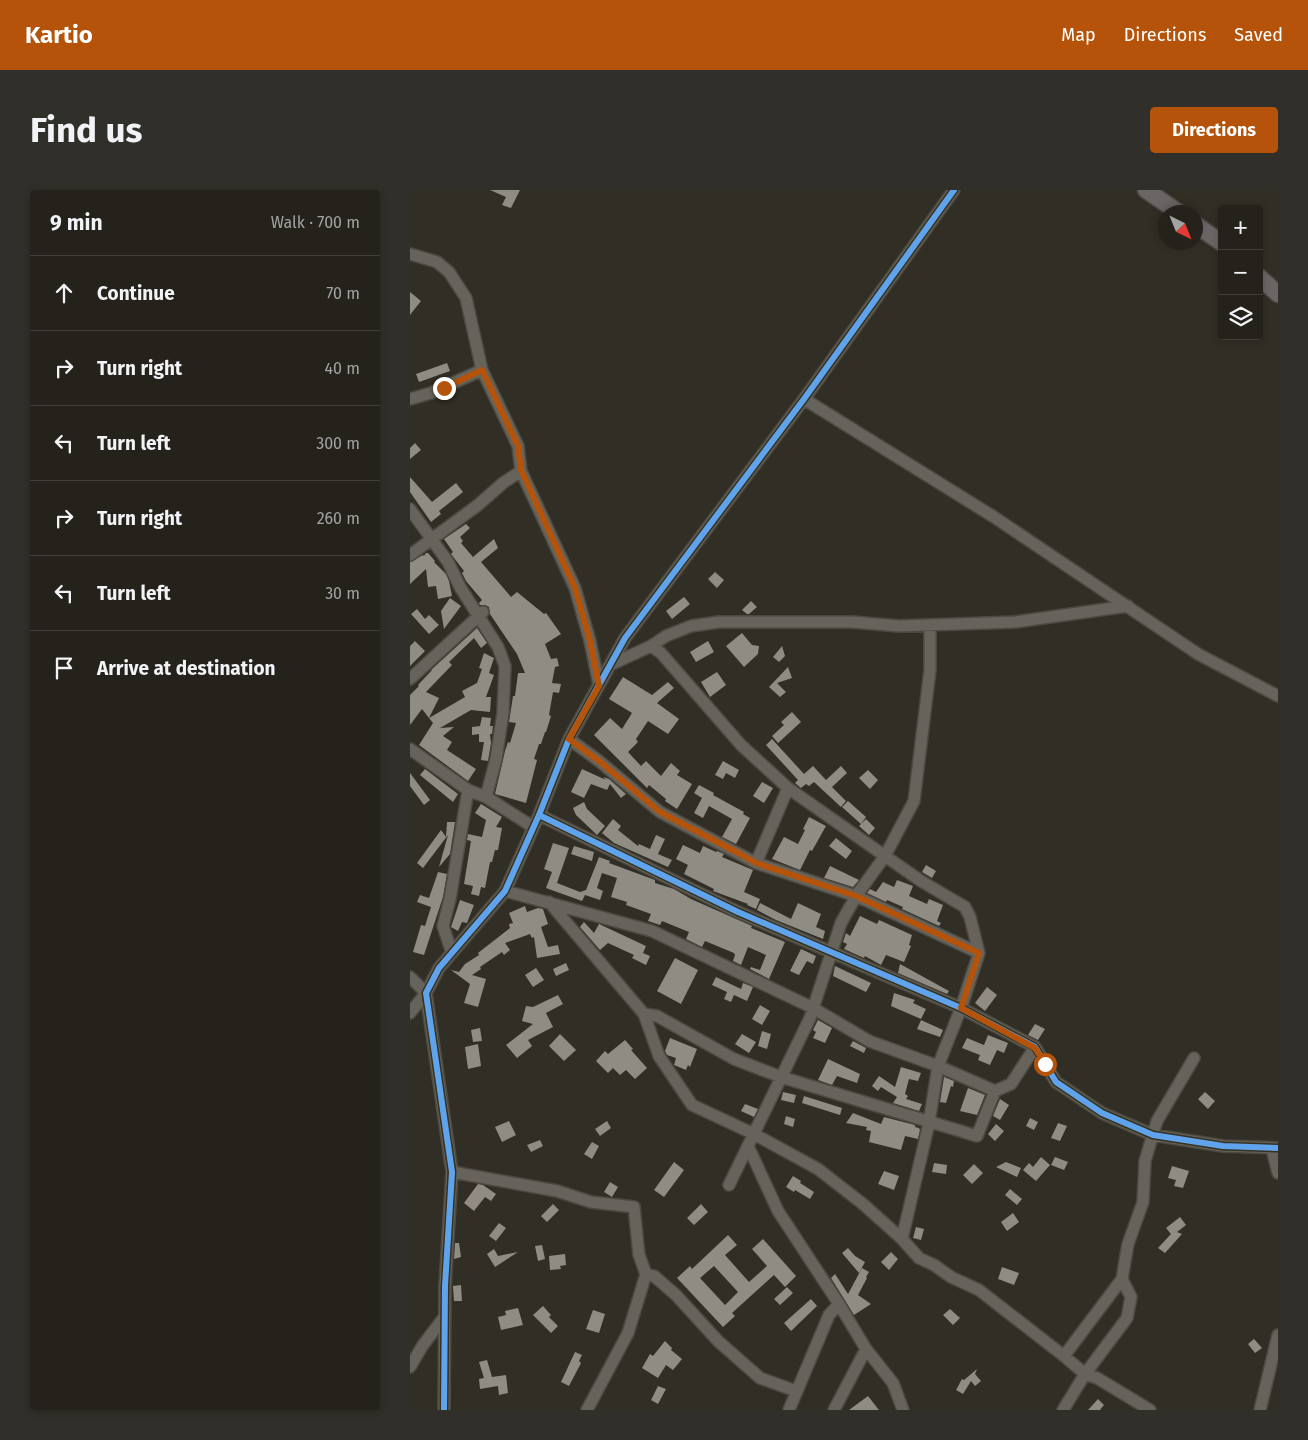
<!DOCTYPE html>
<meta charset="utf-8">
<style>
:root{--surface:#25221c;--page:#312f29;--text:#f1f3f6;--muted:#a3a4a3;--line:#423f3b;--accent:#b45309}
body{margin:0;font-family:"Fira Sans",sans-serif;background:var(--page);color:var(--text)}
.controls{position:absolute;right:15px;top:15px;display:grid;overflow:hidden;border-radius:5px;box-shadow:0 2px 8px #0003}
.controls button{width:45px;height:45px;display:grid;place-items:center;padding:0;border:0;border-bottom:1px solid var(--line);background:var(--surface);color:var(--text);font:25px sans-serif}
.compass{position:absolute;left:748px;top:15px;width:45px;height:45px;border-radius:50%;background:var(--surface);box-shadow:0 2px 8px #0003;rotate:137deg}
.stop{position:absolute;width:15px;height:15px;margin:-11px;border:4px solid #b45309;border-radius:50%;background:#fff}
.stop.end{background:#b45309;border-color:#fff;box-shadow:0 1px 5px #0008}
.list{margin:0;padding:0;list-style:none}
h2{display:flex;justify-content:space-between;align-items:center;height:65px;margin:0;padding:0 20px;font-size:21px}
h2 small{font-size:16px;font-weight:400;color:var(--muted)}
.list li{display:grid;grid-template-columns:32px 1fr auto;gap:15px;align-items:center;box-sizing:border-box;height:75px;padding:0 20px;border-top:1px solid var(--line)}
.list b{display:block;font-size:19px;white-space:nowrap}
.list em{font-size:16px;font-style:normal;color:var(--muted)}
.icon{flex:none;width:28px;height:28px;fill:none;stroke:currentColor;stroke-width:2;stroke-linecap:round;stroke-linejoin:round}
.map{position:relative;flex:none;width:868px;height:1220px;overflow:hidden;border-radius:5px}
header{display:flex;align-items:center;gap:30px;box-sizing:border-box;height:70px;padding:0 25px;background:var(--accent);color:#fff}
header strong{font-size:24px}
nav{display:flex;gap:28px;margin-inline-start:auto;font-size:18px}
.intro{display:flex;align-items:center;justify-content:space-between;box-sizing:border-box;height:120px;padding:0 30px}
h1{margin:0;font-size:35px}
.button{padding:12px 22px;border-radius:5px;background:var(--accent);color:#fff;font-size:18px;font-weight:700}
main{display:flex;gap:30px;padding:0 30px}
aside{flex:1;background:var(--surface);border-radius:5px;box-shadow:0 2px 8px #0003}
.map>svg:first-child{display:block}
</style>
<header>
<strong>Kartio</strong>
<nav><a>Map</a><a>Directions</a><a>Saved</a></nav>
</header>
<div class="intro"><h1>Find us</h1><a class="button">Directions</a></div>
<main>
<aside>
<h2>9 min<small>Walk · 700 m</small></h2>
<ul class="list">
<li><svg class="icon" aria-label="ahead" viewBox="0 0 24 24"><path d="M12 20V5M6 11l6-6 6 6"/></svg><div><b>Continue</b></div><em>70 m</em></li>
<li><svg class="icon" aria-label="right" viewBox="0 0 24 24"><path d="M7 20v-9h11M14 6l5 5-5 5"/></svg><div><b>Turn right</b></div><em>40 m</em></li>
<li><svg class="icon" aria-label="left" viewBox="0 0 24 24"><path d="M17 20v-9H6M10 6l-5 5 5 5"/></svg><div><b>Turn left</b></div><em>300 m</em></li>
<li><svg class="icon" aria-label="right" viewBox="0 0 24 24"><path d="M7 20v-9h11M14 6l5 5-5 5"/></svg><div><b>Turn right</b></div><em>260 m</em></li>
<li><svg class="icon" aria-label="left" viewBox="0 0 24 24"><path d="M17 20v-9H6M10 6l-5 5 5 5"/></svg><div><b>Turn left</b></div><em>30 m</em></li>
<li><svg class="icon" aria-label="arrive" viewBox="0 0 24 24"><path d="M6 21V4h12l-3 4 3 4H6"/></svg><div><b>Arrive at destination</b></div></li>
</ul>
</aside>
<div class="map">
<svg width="868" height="1220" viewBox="0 0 868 1220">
<rect width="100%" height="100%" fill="#312e25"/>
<!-- building -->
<path fill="#8e8c83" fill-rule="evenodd" d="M80,0H110L101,18L92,15L96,7Z
M0,102L11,111L0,125Z
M37,173L40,181L9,192L6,184Z
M5,253L11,260L0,269V258Z
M0,287L22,312L46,293L53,302L29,321L31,324L21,332L0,302Z
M56,334L60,338L50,347L53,351L51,353L63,367L84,349L88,358L71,372L101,407L107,402L134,424L136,423L151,444L135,454L141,469L147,468L149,476L145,477L142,493L151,494L149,503L143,502L139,525L141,526L136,542H135L131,554H129L124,569L127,570L116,613L85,604L95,561L98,552L100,553L106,533L99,532L103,506H105L108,483H115L107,464L80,424L79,417L75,415H70L69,413L72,410L56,391L52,383L54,381L41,364L43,362L34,349Z
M16,363H18L25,371L24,372L36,384L39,391L42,406L28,409L26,396L18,397L16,379L0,394V372L13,365L14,366Z
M305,382L314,390L307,398L298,389Z
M274,407L280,414L262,429L256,421Z
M40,408L51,416L34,439L31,421Z
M341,411L347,417L339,424H337L332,420Z
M7,419L15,429L19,425L29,435L19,444L1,424Z
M67,438L77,453L71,458L64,448L39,472L42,475L16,502L29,508L19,528L12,519L0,535V505L9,496L8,495L22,480H21Z
M332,443L342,455L349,456L348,464L334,477L316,456Z
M5,451L15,461L0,476V456Z
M298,451L304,462L286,472L280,462Z
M372,456L375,466L369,472L363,467Z
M74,463L84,468L79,483L84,485L76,507H81L80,522L61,520L30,538L44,537L33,546L42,552L37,560L66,579L58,591L9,555L23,533L19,528L55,507L52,501L67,493L72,479L69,478Z
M378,477L382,488L367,493L376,502L370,507L359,497Z
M307,482L316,495L300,507L291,492Z
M213,487L242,505L258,492L264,498L247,513L269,529L258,544L238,531L226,549L228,552L218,562L231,576L236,571L251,586L261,573L270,581L267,585L282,594L267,619L255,611L256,609L239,595L237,598L184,545L200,528L212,539L222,523L199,509Z
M382,522L391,532L368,553L362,546L374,535L371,532Z
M72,527L81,528L80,536H83L82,544H80L81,553L78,571L71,570L74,552H69V544L62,545V537L70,536Z
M362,549L394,584L403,576L416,590L431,576L437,583L422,597L436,611L431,617L404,592L399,596L396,594L391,598L385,593L388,590L356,555Z
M313,571L329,580L325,588L316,583L313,589L305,585Z
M15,579L48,604L43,612L10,585Z
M172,579L196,590L193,587L199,589L216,604L211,608L200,594L197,600L181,594L174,608L161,602Z
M458,580L468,590L460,599L449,588Z
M0,583L20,610L14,615L0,596Z
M352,592L363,598L354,613L343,606Z
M289,595L304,603L303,605L334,622L333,624L340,628L326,654L312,647L322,629L299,616L293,628L284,623L292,608L284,603Z
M438,611L456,627L451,634L432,617Z
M174,612L177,619L195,636L187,645L166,625L163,618Z
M71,614L92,627L86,637L92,638L88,660H85L82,672H80L75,698L71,697L69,706L61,704L63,696L54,694L61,651L57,650L58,644L72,647L76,630L65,623Z
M399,627L416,636L402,661L400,660L390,680L362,669L374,647L388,654L395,640L393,639Z
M203,629L211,636L208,640L228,656L229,654L240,659L246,645L255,649L248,664L262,670L258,677L204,653L192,643Z
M456,629L465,638L459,645L449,636Z
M37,632H45L40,664L29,677L38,645L13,678L7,673L31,640L36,647Z
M426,648L442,661L436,669L419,656Z
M143,653L159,658L147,693L170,702L176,700L189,667L200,671L199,673L245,690V693L264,699L281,709L342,736L341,738L375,752L359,789L340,779L341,777L350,780L356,765L338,757L331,775L323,771L325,765L324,763L295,751L292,757L276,749L279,742L252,731L250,735L238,731L241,724L216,715L217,712L201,707L207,688L192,683L187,698L193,701L190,710L175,705L172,711L136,698L142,682L134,679Z
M273,655L290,663L293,656L306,662L307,661L314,664L312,667L343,680L334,702L350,709L346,719L337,715L338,714L303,701L304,699L274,684L278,675L266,669Z
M164,656L184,662L182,671L161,664Z
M516,675L526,681L522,688L512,682Z
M420,676L449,690L443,697L414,688Z
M28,682L37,684L33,707L14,765L3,762L11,735L15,736L21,717L7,712L10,705L19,708Z
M487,690L503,696L499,706L517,714L519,709L533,715L527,731L531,733L529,736L492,719L493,717L477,710L476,712L457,703L460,699L466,702L473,692L484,697Z
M50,710L64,715L57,733L52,732L48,741L41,737Z
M350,713L381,729L388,713L411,724L406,737L415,741L413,749L366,730L347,720Z
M115,716L117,722L128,718L133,719L138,734L131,737L138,757L148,755L150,764L127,768L124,747L122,748L120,744L95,753L100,760L94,765L92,762L70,777L71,779L62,785L76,789L68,817L54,813L60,794L41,780L49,782L55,774L69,765L68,763L100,738L99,734L103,733L99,723Z
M450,726L467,734L469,730L502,745L499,755L501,756L494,772L476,765L471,775L455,766L454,768L434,759L437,754L433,752L436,743L440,746Z
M174,732L184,743L189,734L236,756L233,763L240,766L236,775L222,768L224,765L198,753L190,760L170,737Z
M391,759L406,766L403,774L397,771L389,785L380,781Z
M265,768L288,780L271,814L247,801Z
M156,773L159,780L146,786L143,779Z
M490,774L539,801L537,804L488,783Z
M425,776L461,793L456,802L423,786Z
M126,778L134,790L123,797L115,785Z
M306,787L331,799L333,793L343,797L337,811L324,805L321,812L314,809L317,802L302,795Z
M577,797L587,805L575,821L565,813Z
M484,803L505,810L503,813L516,819L511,829L481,816Z
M148,805L153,814L136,823L143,837L118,850L122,856L107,868L96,855L123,834L112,831L116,816L123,817Z
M350,815L360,821L352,835L342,829Z
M408,830L422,838L415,853L403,848L406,842L403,840Z
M511,830L533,840L530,847L507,839Z
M625,834L635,839L628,850L618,845Z
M70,838L72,851L63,852L61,840Z
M352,841L361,844L357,859L348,856Z
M150,844L166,860L154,871L139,856Z
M332,844L346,852L339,863L325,854Z
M578,845L598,853L594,863L587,860L580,875L568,870L570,865L552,858L557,848L574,855Z
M260,848L287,859L280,877L278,875L276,880L264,875L266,868L257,865L255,861Z
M215,850L223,859L221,860L237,878L225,889L216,880L210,885L203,878L198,883L186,871L195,861L198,864Z
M443,851L456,858L454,863L440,856Z
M68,854L71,876L58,879L55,857Z
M418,869L450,884L447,893L427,886L422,895L408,890Z
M491,877L511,883L508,891L499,889L495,904L498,906L496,909L512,914L509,921L483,913L487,907L471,897L468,901L462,896L469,886L485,897Z
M534,887L544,891L543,897L541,896L536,913L530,912Z
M558,898L575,905L567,925L550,921Z
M373,902L386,905L384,913L371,910Z
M795,902L805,911L798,919L788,909Z
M394,906L432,918L430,925L392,913Z
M590,909L599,915L590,930L583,926Z
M335,914L348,919L344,927L331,921Z
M443,923L471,934L474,927L505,935V937L509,938L510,940L508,949L495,946L491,960L459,952L461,941L456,940L457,937L436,933Z
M376,926L385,929L383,937L374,934Z
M620,928L628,932L624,940L616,936Z
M99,931L106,945L92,952L85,937Z
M197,931L201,938L190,946L185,939Z
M648,933L657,936L650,951L641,948Z
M586,934L594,941L585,951L578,944Z
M130,950L133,956L121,962L117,955Z
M182,952L189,956L182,969L174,964Z
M631,967L640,975L626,991L613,980L619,973L623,977Z
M645,967L658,972L654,980L641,975Z
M264,972L274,980L254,1007L244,1000Z
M596,972L611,978L607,987L586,977Z
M524,973L537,975L536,984L522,982Z
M564,974L573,983L562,994L553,985Z
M762,976L779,981L773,998L764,996L766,990L758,988Z
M474,981L489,986L484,1000L468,994Z
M383,986L391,991L390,993L404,1002L400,1009L385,1000L384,1002L376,997Z
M200,992L208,997L202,1007L194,1002Z
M68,994L73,995L86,1004L81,1011L75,1007L64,1021L54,1013Z
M600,999L612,1009L607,1015L595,1005Z
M143,1014L149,1020L137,1032L131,1026Z
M291,1014L298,1022L284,1035L277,1028Z
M603,1023L609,1032L597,1041L591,1032Z
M770,1027L776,1035L767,1042L772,1044L755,1063L748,1058L761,1044L756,1038Z
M89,1033L96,1038L86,1051L79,1046Z
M506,1037L514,1039L511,1050L503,1048Z
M318,1045L327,1055L315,1065L339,1092L357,1076L342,1059L353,1049L386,1086L375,1097L364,1085L322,1123L325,1126L313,1137L267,1088L280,1076L282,1079ZM304,1076L328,1102L315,1115L290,1088Z
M45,1053H49L51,1067L44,1069Z
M132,1055L135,1069L128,1071L125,1056Z
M438,1058L445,1066L455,1072L449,1083L432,1063Z
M84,1059L88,1066L108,1062L85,1077L77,1064Z
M481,1062L488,1069L479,1080L471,1072Z
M155,1064L156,1075L150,1076L151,1079L140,1080L139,1066Z
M592,1077L609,1083L604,1095L588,1089Z
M452,1078L459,1082L456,1087L457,1088L448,1105L461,1114L444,1125L421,1088L425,1084L438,1104Z
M51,1095L52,1111H44L43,1096Z
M377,1097L383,1103L370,1115L364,1109Z
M401,1109L407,1116L381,1141L374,1133Z
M133,1116L141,1125L139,1127L148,1136L141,1143L123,1125Z
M108,1118L113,1135L91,1140L88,1127L96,1125L95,1121Z
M540,1119L550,1128L543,1135L533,1125Z
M183,1120L195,1124L189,1143L176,1139Z
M844,1149L852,1158L845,1163L838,1154Z
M255,1151L262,1158L261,1160L272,1169L263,1180L256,1175L248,1188L232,1178L240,1164L243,1166Z
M165,1162L172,1165L169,1171L171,1173L159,1196L151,1192Z
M77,1170L82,1187L96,1185L98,1203L89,1205L88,1196L70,1199L69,1189L74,1188L69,1172Z
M567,1179L565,1184L571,1191L565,1196L561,1191L553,1204L546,1200L552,1189L554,1190Z
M248,1196L256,1199L248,1214L241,1210Z
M458,1206L469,1220H439Z
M688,1209L694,1215L690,1220H678Z"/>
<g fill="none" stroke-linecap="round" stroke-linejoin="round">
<!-- minor casing -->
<g stroke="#4c4941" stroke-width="14">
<path id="minor" d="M0,64L27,72L39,82L56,108L72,180L108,256L111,281L93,293L68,315L0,365
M0,209L21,203L72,180
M394,209L584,327L788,464L868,506
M111,281L165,398L180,451L189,495
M0,319L38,372L50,397L88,457L95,476L93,523L86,569L76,607
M241,456L251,463L331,555L378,598L475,666L504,611L520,480V435
M200,475L241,456L256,446L281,436L309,432H442L489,436L605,432L718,416
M0,489L73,422
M159,549L189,571L250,622L346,673L446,706L569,763
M0,559L58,600L76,607L123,637
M129,625L328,722L551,818L625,857L646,892L692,923L743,945L813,956L868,958
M346,673L378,598
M95,701L242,741L403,818L459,851L528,876L585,901
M139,712L234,824L249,866L282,915L344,944L408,979L453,1014L492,1049L509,1068L524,1075L541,1087L569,1100L654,1166L675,1184L687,1188L740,1220
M42,763L33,736L40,709L58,600
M0,787L16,803L0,823
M234,824L247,826L324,869L371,887L567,946L585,901L601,894L625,857
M338,956L368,1021L429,1114L456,1159L483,1193L493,1220
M862,959L868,983
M42,982L147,1001L181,1012L224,1017L229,1065L236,1084L218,1143L177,1220
M319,995L400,828L431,733L446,706L475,666L511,691L555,717L560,727L569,763L551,818L528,876L519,933L492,1049
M236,1084L244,1086L266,1105L308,1151L350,1188L386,1201
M654,1166L712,1089L718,1054L733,1012L735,971L747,931L784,868
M0,1177L13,1155L35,1126
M34,1220L35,1096L42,982L16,803L29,778L95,701L129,625L159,549L215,448L394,209L544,0
M379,1220L419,1125L429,1114
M424,1220L456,1159
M653,1220L675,1184L717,1128L721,1107L712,1089
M850,1220L868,1145"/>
</g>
<!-- highway casing -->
<g stroke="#4c4941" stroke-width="19">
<path id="highway" d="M736,0L768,22
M786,35L812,53
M849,87L868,104"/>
</g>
<!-- minor -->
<use href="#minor" stroke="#65635b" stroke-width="11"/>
<!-- highway -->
<use href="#highway" stroke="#6b6566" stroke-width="16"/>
<!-- cycleway casing -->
<g stroke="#363220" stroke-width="9">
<path id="cycleway" d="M129,625L328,722L551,818L625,857L646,892L692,923L743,945L813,956L868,958
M34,1220L35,1096L42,982L16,803L29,778L95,701L129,625L159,549L215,448L394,209L544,0"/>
</g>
<!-- cycleway -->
<use href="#cycleway" stroke="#60a3ed" stroke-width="6"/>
</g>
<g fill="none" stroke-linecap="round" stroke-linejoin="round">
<!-- route -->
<path stroke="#b45309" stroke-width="6" d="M34,198L72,180L108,256L111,280L165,398L180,451L189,496L159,549L189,571L250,622L330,664L346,673L446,706L569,763L551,818L625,858L635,874"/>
</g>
</svg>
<div class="controls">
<button>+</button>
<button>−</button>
<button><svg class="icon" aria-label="layers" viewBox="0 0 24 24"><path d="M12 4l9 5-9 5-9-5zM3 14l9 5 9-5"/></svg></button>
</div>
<svg class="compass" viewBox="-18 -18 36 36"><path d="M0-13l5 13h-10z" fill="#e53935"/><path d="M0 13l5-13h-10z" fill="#a3a4a3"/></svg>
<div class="stop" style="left:635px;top:874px"></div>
<div class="stop end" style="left:34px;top:198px"></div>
</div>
</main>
